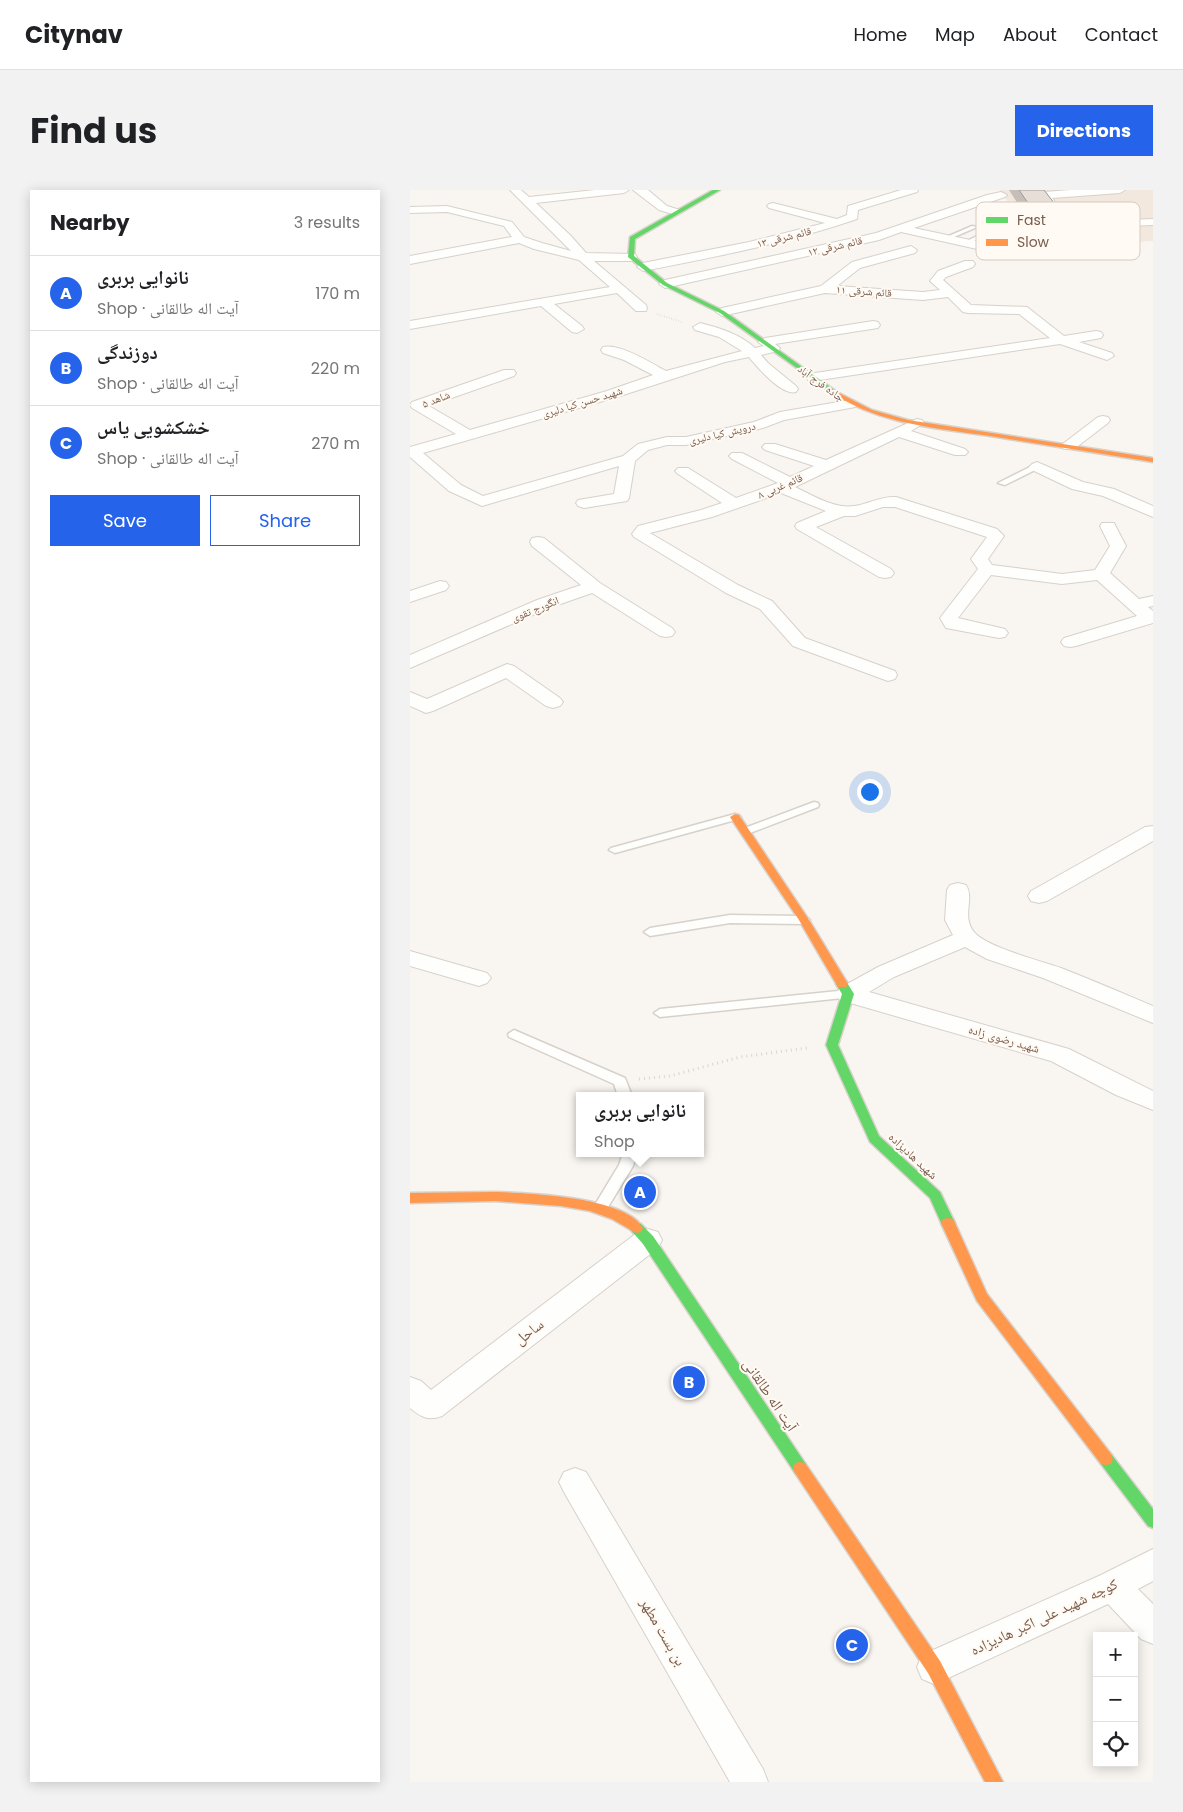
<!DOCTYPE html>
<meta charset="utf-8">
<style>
:root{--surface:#fff;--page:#f2f2f2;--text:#202124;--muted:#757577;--line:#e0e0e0;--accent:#2563eb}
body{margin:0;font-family:Poppins,"Noto Naskh Arabic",sans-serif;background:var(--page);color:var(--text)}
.controls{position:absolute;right:15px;bottom:15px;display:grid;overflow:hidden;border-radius:0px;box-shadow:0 2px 12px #0003}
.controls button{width:45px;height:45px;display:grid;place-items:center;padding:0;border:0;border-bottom:1px solid var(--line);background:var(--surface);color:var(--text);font:25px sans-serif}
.you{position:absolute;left:459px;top:601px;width:18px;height:18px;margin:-12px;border:4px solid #fff;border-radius:50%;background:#1a73e8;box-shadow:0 0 0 8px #1a73e833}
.badge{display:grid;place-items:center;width:32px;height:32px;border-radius:50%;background:var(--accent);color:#fff;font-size:16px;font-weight:700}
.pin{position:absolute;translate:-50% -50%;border:2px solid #fff;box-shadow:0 1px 5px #0006}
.popup{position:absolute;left:166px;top:902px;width:128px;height:65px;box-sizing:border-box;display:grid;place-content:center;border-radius:0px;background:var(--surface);filter:drop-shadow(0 1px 4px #0005);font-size:16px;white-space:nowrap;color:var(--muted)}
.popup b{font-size:19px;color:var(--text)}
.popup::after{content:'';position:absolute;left:50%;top:100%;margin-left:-10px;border:10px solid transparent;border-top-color:var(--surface)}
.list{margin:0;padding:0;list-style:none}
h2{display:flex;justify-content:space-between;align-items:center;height:65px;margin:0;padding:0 20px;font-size:21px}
h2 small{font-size:16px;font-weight:400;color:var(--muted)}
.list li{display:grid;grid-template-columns:32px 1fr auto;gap:15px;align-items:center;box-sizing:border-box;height:75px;padding:0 20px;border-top:1px solid var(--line)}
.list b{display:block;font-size:19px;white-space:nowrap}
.list p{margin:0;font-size:16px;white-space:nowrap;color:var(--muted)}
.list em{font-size:16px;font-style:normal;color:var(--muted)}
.actions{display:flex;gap:10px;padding:15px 20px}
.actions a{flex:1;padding:11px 0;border:1px solid var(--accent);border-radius:0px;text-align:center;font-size:18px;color:var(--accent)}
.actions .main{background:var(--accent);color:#fff}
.icon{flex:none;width:28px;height:28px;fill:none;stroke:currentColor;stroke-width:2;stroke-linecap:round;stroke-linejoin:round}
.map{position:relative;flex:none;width:743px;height:1592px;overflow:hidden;border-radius:0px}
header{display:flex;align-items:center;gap:30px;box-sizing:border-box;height:70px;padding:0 25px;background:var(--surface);border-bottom:1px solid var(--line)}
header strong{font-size:24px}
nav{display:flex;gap:28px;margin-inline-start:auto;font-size:18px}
.intro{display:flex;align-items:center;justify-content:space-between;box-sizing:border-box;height:120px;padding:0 30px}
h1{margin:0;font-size:35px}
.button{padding:12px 22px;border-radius:0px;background:var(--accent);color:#fff;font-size:18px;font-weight:700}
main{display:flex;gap:30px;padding:0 30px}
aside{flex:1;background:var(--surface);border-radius:0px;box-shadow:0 2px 12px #0003}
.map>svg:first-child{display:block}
</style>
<header>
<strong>Citynav</strong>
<nav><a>Home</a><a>Map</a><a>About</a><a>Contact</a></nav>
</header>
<div class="intro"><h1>Find us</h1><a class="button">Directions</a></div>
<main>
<aside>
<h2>Nearby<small>3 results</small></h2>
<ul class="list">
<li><span class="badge">A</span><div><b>نانوایی بربری</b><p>Shop · آیت اله طالقانی</p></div><em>170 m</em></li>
<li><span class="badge">B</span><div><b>دوزندگی</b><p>Shop · آیت اله طالقانی</p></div><em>220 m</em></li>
<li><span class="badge">C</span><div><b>خشکشویی یاس</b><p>Shop · آیت اله طالقانی</p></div><em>270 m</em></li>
</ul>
<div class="actions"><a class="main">Save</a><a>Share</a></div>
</aside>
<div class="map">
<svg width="743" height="1592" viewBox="0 0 743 1592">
<rect width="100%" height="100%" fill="#f9f5f0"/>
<!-- residential -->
<path fill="#f2e8de" d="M590,0H743V51L667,55L669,61L630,62Z"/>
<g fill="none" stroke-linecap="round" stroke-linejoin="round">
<!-- lane casing -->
<g stroke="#d7d1cb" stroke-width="3">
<path id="lane" d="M562,36L567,37L537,50L532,49Z
M571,44L576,45L556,55L551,54Z
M624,275L631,277L595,295L588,293Z
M404,612L408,613L409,615L408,617L340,643H332L330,641L332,639Z
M325,624L331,627L329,629L205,663L199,660L201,658Z
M320,725L394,726L400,730L394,734L320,733L240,746L234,742L240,738Z
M438,800L442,801L444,804L442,807L250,827L244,823L250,819Z
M104,840L215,888L222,906H208L204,894L99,847L98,844Z
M213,963H227L223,976L195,1022L190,1023L185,1022L183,1018L209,975Z"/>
</g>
<!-- street casing -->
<g stroke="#d7d1cb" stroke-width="2">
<path id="street" d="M100,0H111L119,7L185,0H219L214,3L126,13L161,46L176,63L225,64L227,67L225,70L221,71H184L236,115L237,118L236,121H226L207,103L144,114L172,136L174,139L167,143L162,142L131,116L0,139V131L200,97L169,70L124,59L109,53L0,74V66L102,47L94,36L37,22L0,23V17L37,16L102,32L114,47L132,53L161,61Z
M223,0H238L257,16L270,20L272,22L266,25L249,20Z
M491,0H508L507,2L448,20L447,29C377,53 305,67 233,81L227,77L233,73L339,52L415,33L359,18L357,16L359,14L363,13L427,29L437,25L438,16Z
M660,0H715L710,3L642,8L661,32L743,29V35L660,38L653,36L628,5L634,2Z
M591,2L597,5L595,7L504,38L598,58L600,61L598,64L594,65L491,42L469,50L255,98L249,94L255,90L466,43L577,5Z
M501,56L507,60L505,63L450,78L427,96L513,102L530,100L520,91L528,81L555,71H563L565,74L563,77L536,87L533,90L561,115L617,117L654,146L686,141L691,142L693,145L691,148L669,152L702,163L704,166L697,170L650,154L403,191L398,190L396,187L398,184L640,148L609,124L558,123L553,122L538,107L513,110L415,103L312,126L306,122L312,118L411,96L442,72Z
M463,131L468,132L470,135L468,138L365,154L370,158L368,161L351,165L358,173L386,196L388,199L386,202C372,206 348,178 339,167L315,172L207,207L13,263L51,295L73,306L213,266L228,254L257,247H276L344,232L370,222L440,210L445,211L447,214L445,217L440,218L374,230L353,238L276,255H257L238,260L225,271L219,308L217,311L174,318L168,316L166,313L168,310L204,304L209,276L72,316L39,301L0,267V257L46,244L2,218L0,215L2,212L94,180H104L106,183L104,186L19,216L60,240L197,201L243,185L214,170L193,163L191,160L193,157C210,153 241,173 256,181L332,161L309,147L285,140L283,137L290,133C310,138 330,144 345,158L354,156L348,152L355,148Z
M693,226L698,227L700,230L698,233L664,259H654L651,256L654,253L688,227Z
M507,229L512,230L514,233L501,241L555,259L558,262L555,265H545L489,247L385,297C402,305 424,319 444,316C459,314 470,306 486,307L587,339L594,346L578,369L582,375L652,384L685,380L700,356L690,336L692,333H704L716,356L700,383L729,409L743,406V416L738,417L743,421V433L666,456L660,457L654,456L651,452L654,448L727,426L687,390L652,394L581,385L548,428L595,439L598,443L595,447L589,448L536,438L530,428L568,379L561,369L577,347L485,317H473L445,326H434L406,337L481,379L484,383L481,387L475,388L469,387L387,339L385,336L387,333L416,321L371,303L302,327L240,343L328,395L362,411L395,448L485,481L487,485L485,489L478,491L383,456L350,419L316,403L224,347L222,344L228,336L291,320L312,313L268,284L265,281L268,278H278L326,308L368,293L322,269L319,266L322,263H332L380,287L404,276L355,260L352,257L355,254H365L416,270Z
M627,272L673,292L704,299L743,316V327L693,306L662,299L622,280L619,277L622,274Z
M128,347L134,348L190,393L262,438L265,442L262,446L256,447L250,446L182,403L139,418L0,478V465L127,410L171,395L122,356L120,352L122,348Z
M30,391L36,392L39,396L36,400L0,412V401Z
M97,474L104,476L150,508L153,512L150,516L143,518L136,516L96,488L23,521L16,523L0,516V502L17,509Z
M743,636V651L637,711L629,713L621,711L618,706L621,701L735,637Z
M548,693L556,695C565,709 551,726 564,742C576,757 631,771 651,778C682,790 712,803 743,816V833L633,788L577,769L555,757L484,787L459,802L659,859L743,901V920L706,905L641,871L430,810L426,804L430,798L468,777L543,745L535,730L537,700L540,695Z
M0,761L77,783L81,788L77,793L69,796L0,776Z
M238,1039L248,1042L252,1050L248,1058L32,1226C18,1231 11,1227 0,1218V1187L11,1191L21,1200L228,1042Z
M165,1278L176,1282L353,1579L358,1592H320L154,1302L149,1292L154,1282Z
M743,1359V1391L728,1399L743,1414V1454L731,1449L698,1414L536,1489L524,1494L512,1489L507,1477L512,1465L691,1385Z"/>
</g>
<!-- fast casing -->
<g stroke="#d9d2cb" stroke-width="3">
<path id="fast" d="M303,0H310L225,49L224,66L257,93L314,121L427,202V204H423L310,123L253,95L218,67L220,47Z
M432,790L436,791L444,804L428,855L469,946L530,1002L545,1033L543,1037L538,1038L533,1037L520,1008L460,952L416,855L432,804L426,794Z
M226,1033L231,1034L243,1046L395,1273L397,1278L395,1283L390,1284L385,1283L233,1054L219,1038L221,1034Z
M696,1263L701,1264L743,1319V1338L738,1336L691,1274L689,1269L691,1264Z"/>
</g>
<!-- slow casing -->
<g stroke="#d9d2cb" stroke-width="3">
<path id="slow" d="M423,202H427L462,220L498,230L743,268V272C689,263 634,255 580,246C525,238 471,234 423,204Z
M325,624L329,625L399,730L438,794L436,797H428L389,730L320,627Z
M85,1002C118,1003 216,1007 233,1038L231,1042L226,1043L202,1029L180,1021L151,1016L85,1011L0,1013V1003Z
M538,1028L543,1029L545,1033L577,1104L701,1264L703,1269L701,1274L696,1275L691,1274L567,1111L531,1033L533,1029Z
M390,1272L395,1273L530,1471L593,1592H575L518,1483L385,1283L383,1278L385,1273Z"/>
</g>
<!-- path-far1 -->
<path stroke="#dcd5d0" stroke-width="2" stroke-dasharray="0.5 2" stroke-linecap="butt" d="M247,124L272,132"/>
<!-- path -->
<path stroke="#dcd5d0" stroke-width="3" stroke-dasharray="1 4" stroke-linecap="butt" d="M229,889L260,886L330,867L397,858"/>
<!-- lane -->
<use href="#lane" fill="#fefefd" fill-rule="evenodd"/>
<!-- street -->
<use href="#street" fill="#fefefd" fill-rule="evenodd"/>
<!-- fast -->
<use href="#fast" fill="#63d668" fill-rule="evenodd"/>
<!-- slow -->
<use href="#slow" fill="#ff974d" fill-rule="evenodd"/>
</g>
<!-- wall -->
<path fill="#c6bfb9" d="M599,0H634L662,36L661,43L662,45L661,60L635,61L622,41L623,37Z"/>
<!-- building -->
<path fill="#e6ded7" stroke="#a19b96" d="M609,0H634L662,36H656L662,45H637L624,26H627Z"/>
<g text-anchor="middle" stroke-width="4" stroke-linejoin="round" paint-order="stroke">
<!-- far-street labels -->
<g font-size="11" fill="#7a5c4d" stroke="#fffaf3">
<text transform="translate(374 47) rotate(-14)" y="4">قائم شرقی ۱۳</text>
<text transform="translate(425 56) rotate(-13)" y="4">قائم شرقی ۱۲</text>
<text transform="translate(454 101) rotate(4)" y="4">قائم شرقی ۱۱</text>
<text transform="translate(411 193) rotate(36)" y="4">جاده فرج آباد</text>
<text transform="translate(26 209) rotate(-21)" y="4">شاهد ۵</text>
<text transform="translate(172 212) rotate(-17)" y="4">شهید حسن کیا دلیری</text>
<text transform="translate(312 243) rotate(-13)" y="4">درویش کیا دلیری</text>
<text transform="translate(370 296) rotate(-23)" y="4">قائم غربی ۸</text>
<text transform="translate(125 419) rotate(-22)" y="4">انگورج تقوی</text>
</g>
<!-- street labels -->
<g font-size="12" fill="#7a5c4d" stroke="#fffaf3">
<text transform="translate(594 849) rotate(16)" y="4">شهید رضوی زاده</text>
<text transform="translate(503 966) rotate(43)" y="4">شهید هادیزاده</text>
</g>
<!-- near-street labels -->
<g font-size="15" fill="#7a5c4d" stroke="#fffaf3">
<text transform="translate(119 1142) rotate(-38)" y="5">ساحل</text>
<text transform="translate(360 1205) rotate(56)" y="5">آیت اله طالقانی</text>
<text transform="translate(634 1427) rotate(-25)" y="5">کوچه شهید علی اکبر هادیزاده</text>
<text transform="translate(253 1442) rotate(60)" y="5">بن بست مطهر</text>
</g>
</g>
<!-- legend -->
<rect x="566" y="12" width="164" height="58" rx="8" fill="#fffaf3" stroke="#d7cbc1" stroke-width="1"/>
<rect x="576" y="27" width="22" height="6" fill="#63d668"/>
<rect x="576" y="49" width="22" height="7" fill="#ff974d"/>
<g font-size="14" fill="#7a5c4d">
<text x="607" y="35">Fast</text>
<text x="607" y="57">Slow</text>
</g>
</svg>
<div class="controls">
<button>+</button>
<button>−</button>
<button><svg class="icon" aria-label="locate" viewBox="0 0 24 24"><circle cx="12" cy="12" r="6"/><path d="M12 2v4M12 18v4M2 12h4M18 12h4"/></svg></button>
</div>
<div class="you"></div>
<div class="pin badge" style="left:230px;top:1002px">A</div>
<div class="popup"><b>نانوایی بربری</b>Shop</div>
<div class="pin badge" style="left:279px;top:1192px">B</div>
<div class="pin badge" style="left:442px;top:1455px">C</div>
</div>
</main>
